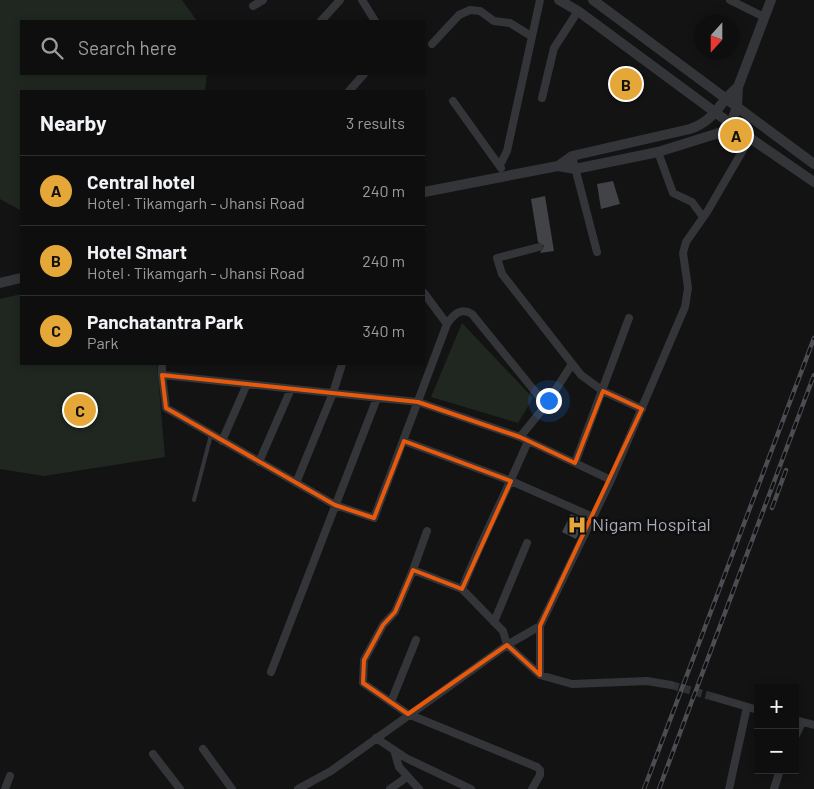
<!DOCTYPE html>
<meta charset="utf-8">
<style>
:root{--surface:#0e0e0f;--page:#1c1c1d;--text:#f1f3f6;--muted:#9b9c9e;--line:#2e2e2f;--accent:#e6a739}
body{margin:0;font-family:Barlow,sans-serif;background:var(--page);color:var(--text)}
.controls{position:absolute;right:15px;bottom:15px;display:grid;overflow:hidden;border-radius:0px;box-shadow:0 2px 8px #0003}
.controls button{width:45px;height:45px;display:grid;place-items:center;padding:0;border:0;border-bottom:1px solid var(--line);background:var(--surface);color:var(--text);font:25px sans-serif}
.compass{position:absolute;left:694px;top:15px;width:45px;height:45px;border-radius:50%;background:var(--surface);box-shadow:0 2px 8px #0003;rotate:201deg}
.you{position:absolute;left:548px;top:400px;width:18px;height:18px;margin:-12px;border:4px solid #fff;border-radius:50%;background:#1a73e8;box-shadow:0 0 0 8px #1a73e833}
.badge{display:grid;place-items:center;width:32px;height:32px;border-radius:50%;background:var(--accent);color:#111;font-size:16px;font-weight:700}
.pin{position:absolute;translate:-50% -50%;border:2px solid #fff;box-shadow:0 1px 5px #0006}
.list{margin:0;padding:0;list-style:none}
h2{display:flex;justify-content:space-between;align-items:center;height:65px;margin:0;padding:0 20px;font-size:21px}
h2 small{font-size:16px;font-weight:400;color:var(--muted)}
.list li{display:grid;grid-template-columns:32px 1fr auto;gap:15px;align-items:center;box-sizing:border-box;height:70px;padding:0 20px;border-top:1px solid var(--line)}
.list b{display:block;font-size:19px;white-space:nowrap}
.list p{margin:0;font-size:16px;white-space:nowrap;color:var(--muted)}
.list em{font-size:16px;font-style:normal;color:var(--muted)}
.icon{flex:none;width:28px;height:28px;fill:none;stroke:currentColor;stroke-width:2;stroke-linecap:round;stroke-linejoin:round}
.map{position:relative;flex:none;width:814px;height:789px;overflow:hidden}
.search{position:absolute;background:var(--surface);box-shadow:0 2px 8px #0003;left:20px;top:20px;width:405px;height:55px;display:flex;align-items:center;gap:12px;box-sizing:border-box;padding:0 18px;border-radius:0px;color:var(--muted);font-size:19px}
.panel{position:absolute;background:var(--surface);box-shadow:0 2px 8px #0003;left:20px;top:90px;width:405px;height:275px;border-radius:0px}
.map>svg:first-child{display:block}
</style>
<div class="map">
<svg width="814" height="789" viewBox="0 0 814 789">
<rect width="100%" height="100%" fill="#131314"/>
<!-- green -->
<path fill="#1f2720" d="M0,0H182L197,21H21V74H207L205,91H21V210L18,209L0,199Z
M21,294V364H157L165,457L44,476L0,469V299Z
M462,323L533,398L518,423L431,397Z"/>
<!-- building -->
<path fill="#424347" d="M613,181L620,204L601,209L597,184Z
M545,196L554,251L540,253L544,246L538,242L531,199Z
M571,514L585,520L576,539L562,532Z"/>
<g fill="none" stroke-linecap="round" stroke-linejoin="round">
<!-- minor-tunnel -->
<path stroke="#303134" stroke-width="8" stroke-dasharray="8 4" stroke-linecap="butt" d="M671,685L714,697"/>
<!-- service -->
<path stroke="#343539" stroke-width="4" d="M194,500L211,435"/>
<!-- minor -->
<path stroke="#343539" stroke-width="8" d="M362,0L375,21
M730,0L764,17
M253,6L263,0
M321,21L340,0
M432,44L459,15L470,10L480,11L494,21L510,23L531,36
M349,91L364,74
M542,98L554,48L578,11
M453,101L501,168
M658,152L673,193L692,202L703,217
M572,156L597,252
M500,165L507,151L540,0
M539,247L497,258L502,274L581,375L603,391L642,409
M424,293L447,324
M162,364V375L418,402L520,437L611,480L540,626L507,645L331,771L298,789
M162,375L166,408L335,505L374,518L447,324C454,314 461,307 472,314L546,405L520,437
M546,405L572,364
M222,441L247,384
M404,441L511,481L593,517
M259,462L291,389
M575,463L629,318
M611,480L685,307L688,288L683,253L686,242L707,212L750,138
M296,483L333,393L342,364
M413,570L427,531
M462,589C482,538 507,491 528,441
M494,622L527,543
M271,672L377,398
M540,675V626
M714,697L758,710
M391,702L416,640
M795,720L814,725
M795,737L802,722
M376,738L406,758L471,789
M203,749L232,789
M394,750L399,767L419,789
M153,754L180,789
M5,789L10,776
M390,789L407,777
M532,789L540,775V770L537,767L408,714L363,683L364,660L383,625L395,612L413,570L462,589L503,631L507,645L540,675L572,684L647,681L671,685
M729,789L747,707
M774,789L780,770"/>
<!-- tertiary -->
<path stroke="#343539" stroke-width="10" d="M559,0L578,11L750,138L814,182
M593,0L814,164
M558,166L575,169L658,152L722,132L731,123L737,107L738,87L771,0
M424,192L558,166L572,156L690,129C715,121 719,102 738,87
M0,283L21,278"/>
<!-- rail casing -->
<g stroke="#4b4d52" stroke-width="4.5">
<path id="rail" d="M772,508L786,470
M644,789L814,338
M659,789L814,375"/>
</g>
<!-- rail -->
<use href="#rail" stroke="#0e0e0f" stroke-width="2.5" stroke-dasharray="8" stroke-linecap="butt"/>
</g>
<!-- marked area -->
<path fill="none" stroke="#e8590c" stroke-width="4" stroke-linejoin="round" d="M162,375L418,402L520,437L575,463L603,391L642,409L540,626V675L507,645L408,714L363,683L364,660L383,625L395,612L413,570L462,589L511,481L404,441L374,518L335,505L166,408Z"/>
<!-- icons -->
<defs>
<g id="hospital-bare" transform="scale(1.5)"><path d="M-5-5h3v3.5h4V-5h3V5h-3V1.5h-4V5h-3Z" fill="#e6a739" stroke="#0e0e0f" stroke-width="2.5" paint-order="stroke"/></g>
</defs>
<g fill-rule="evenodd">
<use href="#hospital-bare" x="577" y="525"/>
</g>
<g text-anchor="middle" stroke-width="5" stroke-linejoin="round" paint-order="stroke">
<!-- poi labels -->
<g font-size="18" fill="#a5aab4" stroke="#0e0e0f" text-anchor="start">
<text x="592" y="531">Nigam Hospital</text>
</g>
</g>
</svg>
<div class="controls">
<button>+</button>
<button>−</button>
</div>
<svg class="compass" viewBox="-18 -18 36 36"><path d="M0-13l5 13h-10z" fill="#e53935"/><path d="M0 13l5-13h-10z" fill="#9b9c9e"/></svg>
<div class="you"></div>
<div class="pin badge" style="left:736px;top:135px">A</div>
<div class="pin badge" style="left:626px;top:84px">B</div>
<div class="pin badge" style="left:80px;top:410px">C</div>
<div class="search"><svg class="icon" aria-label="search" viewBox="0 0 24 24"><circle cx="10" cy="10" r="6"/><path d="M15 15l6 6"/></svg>Search here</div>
<section class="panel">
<h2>Nearby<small>3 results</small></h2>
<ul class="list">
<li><span class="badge">A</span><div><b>Central hotel</b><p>Hotel · Tikamgarh - Jhansi Road</p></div><em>240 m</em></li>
<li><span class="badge">B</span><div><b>Hotel Smart</b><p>Hotel · Tikamgarh - Jhansi Road</p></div><em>240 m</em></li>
<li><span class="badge">C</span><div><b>Panchatantra Park</b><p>Park</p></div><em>340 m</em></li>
</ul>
</section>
</div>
